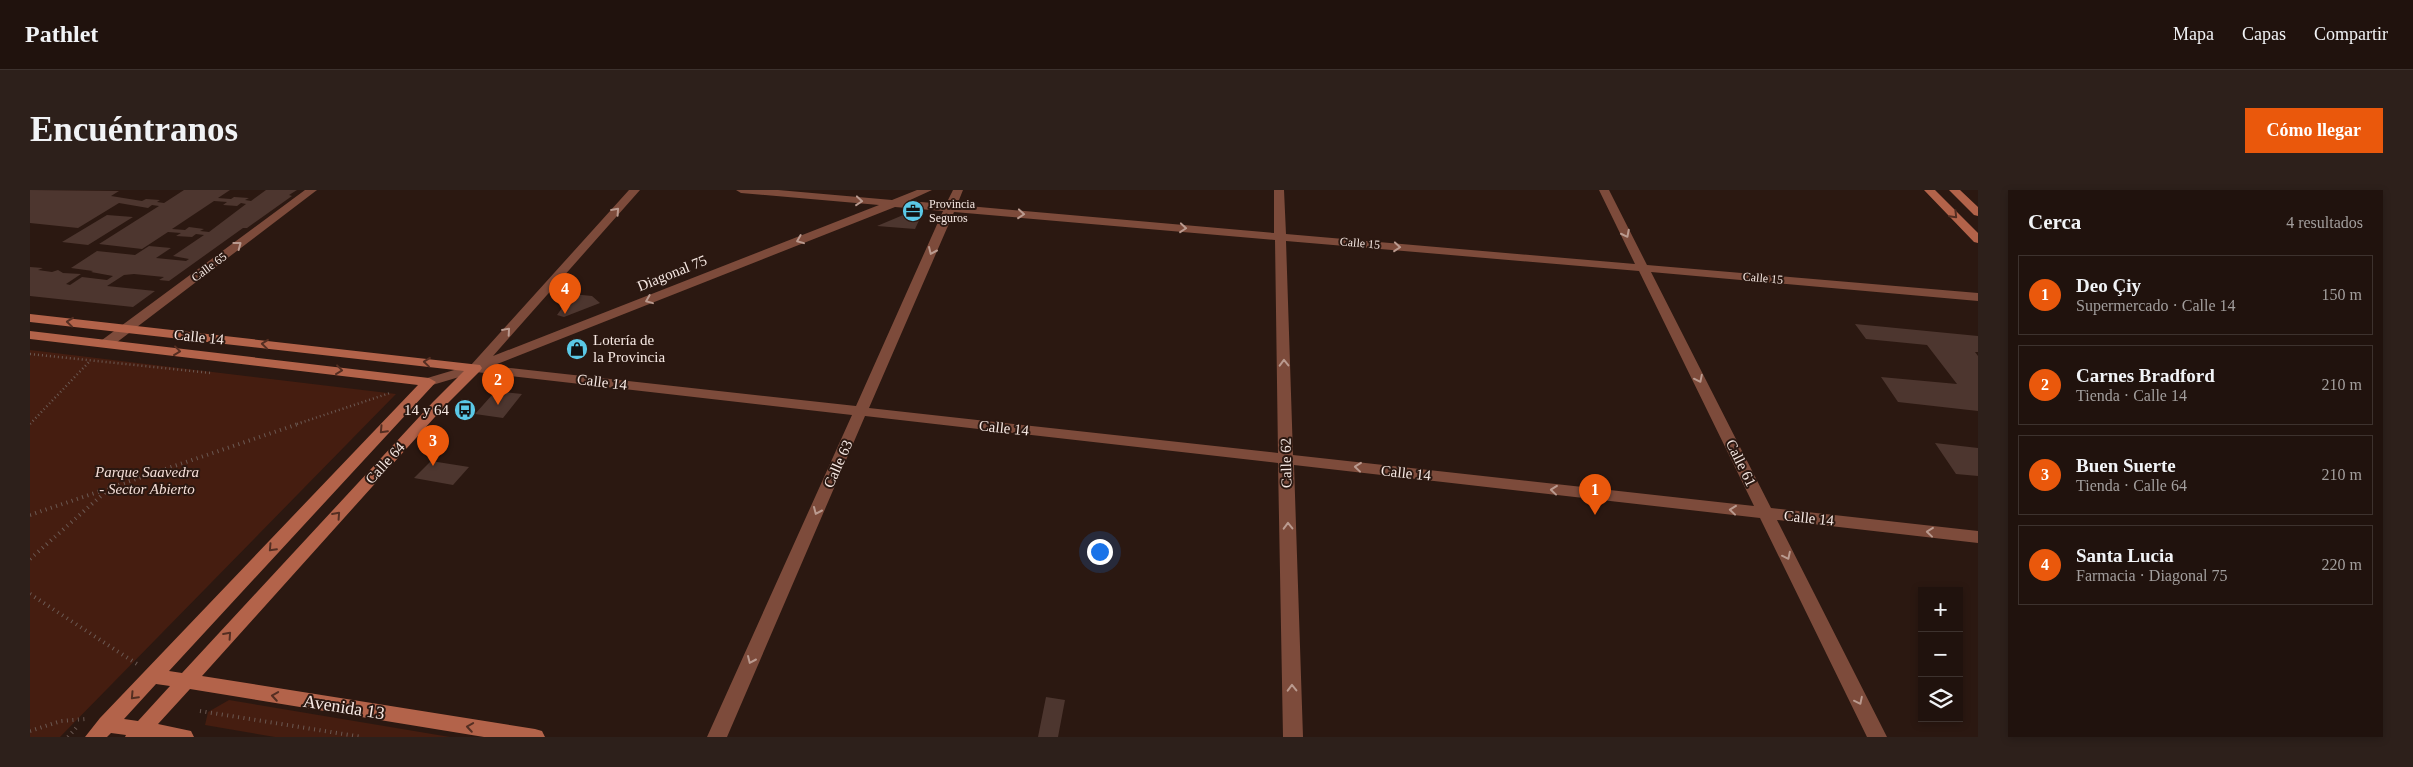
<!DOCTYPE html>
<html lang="es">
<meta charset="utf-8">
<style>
:root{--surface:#20120d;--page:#2d201b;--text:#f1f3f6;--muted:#a29e9d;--line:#3d322e;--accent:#ea580c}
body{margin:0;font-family:"Times New Roman",serif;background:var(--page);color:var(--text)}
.controls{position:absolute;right:15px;bottom:15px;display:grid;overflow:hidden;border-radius:0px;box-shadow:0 2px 8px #0003}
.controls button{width:45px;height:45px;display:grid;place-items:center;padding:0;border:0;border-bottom:1px solid var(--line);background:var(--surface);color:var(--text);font:25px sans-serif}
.you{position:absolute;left:1069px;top:361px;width:18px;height:18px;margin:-12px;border:4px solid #fff;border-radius:50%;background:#1a73e8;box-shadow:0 0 0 8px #1a73e833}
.badge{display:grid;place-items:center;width:32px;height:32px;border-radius:50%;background:var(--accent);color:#fff;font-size:16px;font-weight:700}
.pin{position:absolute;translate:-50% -41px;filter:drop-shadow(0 1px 2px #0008)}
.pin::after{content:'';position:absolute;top:26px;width:18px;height:15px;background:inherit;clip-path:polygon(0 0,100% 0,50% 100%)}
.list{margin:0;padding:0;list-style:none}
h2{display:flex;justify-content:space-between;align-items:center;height:65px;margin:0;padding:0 20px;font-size:21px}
h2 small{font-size:16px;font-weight:400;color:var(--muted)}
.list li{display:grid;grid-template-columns:32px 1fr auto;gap:15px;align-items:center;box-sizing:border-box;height:80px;margin:0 10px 10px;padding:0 10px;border:1px solid var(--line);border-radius:0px}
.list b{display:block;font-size:19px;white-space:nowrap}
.list p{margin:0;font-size:16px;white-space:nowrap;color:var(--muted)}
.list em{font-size:16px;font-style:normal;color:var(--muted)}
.icon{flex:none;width:28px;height:28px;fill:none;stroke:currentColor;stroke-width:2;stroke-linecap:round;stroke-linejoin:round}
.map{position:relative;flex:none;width:1948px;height:547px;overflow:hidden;border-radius:0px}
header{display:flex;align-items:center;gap:30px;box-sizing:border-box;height:70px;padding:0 25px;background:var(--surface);border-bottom:1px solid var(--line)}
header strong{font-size:24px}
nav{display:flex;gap:28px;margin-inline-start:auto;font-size:18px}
.intro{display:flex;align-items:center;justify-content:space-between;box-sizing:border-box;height:120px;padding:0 30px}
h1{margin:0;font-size:35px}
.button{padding:12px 22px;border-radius:0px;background:var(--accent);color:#fff;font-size:18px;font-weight:700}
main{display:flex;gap:30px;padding:0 30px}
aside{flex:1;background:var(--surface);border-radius:0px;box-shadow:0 2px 8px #0003}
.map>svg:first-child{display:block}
</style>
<header>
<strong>Pathlet</strong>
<nav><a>Mapa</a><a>Capas</a><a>Compartir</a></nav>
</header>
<div class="intro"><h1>Encuéntranos</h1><a class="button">Cómo llegar</a></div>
<main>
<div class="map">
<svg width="1948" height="547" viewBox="0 0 1948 547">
<rect width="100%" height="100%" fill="#2b1811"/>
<!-- green -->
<path fill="#451d10" d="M0,160L366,204L30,547H0Z
M199,510L420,547H245L175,535L178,522Z"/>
<!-- building -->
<path fill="#4d362f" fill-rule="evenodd" d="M0,0L89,1L81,6L112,11L116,9L130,10L127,12L134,13L154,0H200L188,8L201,9L204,7L219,8L215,10L221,11L236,0H267L259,5L262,6L217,38H213L139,91L129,90L134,87L104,84L94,85L77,96L125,101L103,117L0,106V77L13,78L8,80L22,82L28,80L33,83L51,84L36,94L40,95L52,87L77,90L83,86L61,82L63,81L41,78L67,61L105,65L119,56L141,58L126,68L156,71L159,69L143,66L174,45L166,44L162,47L146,46L151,43L138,42L112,59L69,54L129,16L122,15L118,18L89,13L48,38L0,33ZM184,11L197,12L193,15L207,16L211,13L216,14L179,42L170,41L174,39L159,37L155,40L142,39Z
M878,23L892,24L885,39L847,36Z
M77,25L103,27L58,55L32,52Z
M542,104L562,106L570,113L534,127L527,125Z
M1825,134L1948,146V162H1945L1948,166V221L1868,212L1851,187L1927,194L1897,155L1836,149Z
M473,202L492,204L473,228L445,224L462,205Z
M1905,253L1948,258V286L1926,284Z
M401,271L439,277L423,295L384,288Z
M1016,507L1035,510L1028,547H1008Z"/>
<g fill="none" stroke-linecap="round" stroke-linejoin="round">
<!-- path-far1 -->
<path stroke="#6b5953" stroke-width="2.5" stroke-dasharray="1 3" stroke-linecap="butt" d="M0,164L181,183
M0,234L59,172
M267,234L360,203"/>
<!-- path -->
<path stroke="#6b5953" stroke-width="4" stroke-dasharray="1 4.5" stroke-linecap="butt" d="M0,325L271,233
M0,369L81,297
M0,404L107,474
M170,521L332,547
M0,541L31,531L55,529
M38,547L46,538"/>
<!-- street -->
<path fill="#7d4b3b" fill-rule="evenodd" d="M275,0H287L82,156H72L70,153L72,150Z
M599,0H610L463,166L849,15L711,3L706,0H748L862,10L887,0H902L878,11L916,14L923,0H933L927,15L1244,43V0H1254L1256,44L1605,74L1569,0H1579L1617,75L1948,103V111L1621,82L1741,318L1948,341V353L1747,330L1857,547H1837L1730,328L1264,275L1273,547H1253L1248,273L835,226L697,547H677L822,225L446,182L399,196L392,192L394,189L441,175ZM865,17L913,21L826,216L462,176ZM924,22L1245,50L1248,263L839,218ZM1256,51L1609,81L1724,316L1263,265Z"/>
<!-- secondary -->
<path fill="#b3634a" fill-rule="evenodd" d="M1894,0H1905L1948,43V53L1944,52Z
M1919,0H1930L1948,17V26L1944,25Z
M0,124L450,175L452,178L450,181L413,218L172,486L505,539L512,541L515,547H454L160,499L128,534L161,541L164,547H95L96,545L81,543L77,547H55L70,528L388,195L0,149V141L399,188L406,192L139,481L152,483L403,212L434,181L0,132ZM126,494L140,496L108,531L94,529Z"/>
</g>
<!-- one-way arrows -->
<defs><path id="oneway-chevron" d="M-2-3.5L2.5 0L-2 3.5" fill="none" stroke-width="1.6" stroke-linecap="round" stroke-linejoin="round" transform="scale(1.25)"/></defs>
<g stroke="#ba9a8f">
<use href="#oneway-chevron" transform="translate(829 11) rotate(5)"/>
<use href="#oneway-chevron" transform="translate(586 21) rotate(-48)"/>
<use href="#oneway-chevron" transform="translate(991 24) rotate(5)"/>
<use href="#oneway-chevron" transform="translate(1153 38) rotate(5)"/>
<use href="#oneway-chevron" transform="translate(1596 44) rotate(63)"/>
<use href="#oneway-chevron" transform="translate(770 50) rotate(158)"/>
<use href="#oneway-chevron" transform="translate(208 55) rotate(-37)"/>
<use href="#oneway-chevron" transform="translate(1367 57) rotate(5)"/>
<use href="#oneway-chevron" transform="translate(902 61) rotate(114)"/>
<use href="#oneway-chevron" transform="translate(619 110) rotate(158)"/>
<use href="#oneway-chevron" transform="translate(477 141) rotate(-49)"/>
<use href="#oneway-chevron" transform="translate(1254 173) rotate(-91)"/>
<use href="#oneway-chevron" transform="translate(1669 189) rotate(64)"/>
<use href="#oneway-chevron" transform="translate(1328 277) rotate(-174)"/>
<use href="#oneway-chevron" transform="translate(1524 300) rotate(-174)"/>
<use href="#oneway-chevron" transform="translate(1703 320) rotate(-174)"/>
<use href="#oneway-chevron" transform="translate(787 321) rotate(114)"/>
<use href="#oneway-chevron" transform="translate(1258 336) rotate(-91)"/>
<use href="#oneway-chevron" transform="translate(1900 342) rotate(-174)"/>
<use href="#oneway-chevron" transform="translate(1757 366) rotate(64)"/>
<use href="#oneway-chevron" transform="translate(721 470) rotate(114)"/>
<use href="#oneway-chevron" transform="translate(1262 498) rotate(-91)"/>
<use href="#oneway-chevron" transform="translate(1829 511) rotate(64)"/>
</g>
<g stroke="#542e22">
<use href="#oneway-chevron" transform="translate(1924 25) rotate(46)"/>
<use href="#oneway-chevron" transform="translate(40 132) rotate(-174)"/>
<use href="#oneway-chevron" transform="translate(235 154) rotate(-174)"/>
<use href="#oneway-chevron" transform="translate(147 161) rotate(7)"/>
<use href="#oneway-chevron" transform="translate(397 172) rotate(-174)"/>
<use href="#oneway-chevron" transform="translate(309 180) rotate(7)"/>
<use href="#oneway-chevron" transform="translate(353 240) rotate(133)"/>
<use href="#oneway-chevron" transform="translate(307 325) rotate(-48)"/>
<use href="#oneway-chevron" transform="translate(242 358) rotate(133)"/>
<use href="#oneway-chevron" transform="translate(198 445) rotate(-48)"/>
<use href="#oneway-chevron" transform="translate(104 506) rotate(133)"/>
<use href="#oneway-chevron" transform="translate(245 506) rotate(-171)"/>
<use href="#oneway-chevron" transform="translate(440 537) rotate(-171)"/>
</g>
<!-- icons -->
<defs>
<g id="office-disc" transform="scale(1.125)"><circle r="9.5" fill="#5ac8e6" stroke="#2b1811"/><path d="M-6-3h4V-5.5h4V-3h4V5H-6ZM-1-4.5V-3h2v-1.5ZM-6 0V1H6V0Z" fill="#111"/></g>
<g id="shop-disc" transform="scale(1.125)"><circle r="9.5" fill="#5ac8e6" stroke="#2b1811"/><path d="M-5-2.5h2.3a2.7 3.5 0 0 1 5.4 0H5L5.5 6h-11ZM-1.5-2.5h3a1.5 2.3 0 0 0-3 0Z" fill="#111"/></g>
<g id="bus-disc" transform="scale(1.125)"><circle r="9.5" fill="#5ac8e6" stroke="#2b1811"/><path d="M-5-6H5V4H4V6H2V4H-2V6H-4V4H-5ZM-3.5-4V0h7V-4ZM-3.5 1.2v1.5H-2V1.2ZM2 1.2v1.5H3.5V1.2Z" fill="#111"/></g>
</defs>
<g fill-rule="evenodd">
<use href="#office-disc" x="883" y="21"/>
<use href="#shop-disc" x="547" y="159"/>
<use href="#bus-disc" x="435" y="220"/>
</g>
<g text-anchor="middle" stroke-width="4" stroke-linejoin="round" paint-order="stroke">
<!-- far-poi labels -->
<g font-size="12" fill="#f6e8e3" stroke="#2b1811" text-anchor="start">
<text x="899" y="18">Provincia<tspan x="899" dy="14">Seguros</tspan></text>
</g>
<!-- far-street labels -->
<g font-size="12" fill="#f6e8e3" stroke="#2b1811">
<text transform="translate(1330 53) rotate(5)" y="4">Calle 15</text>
<text transform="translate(179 77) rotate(-37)" y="4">Calle 65</text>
<text transform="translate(1733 88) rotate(5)" y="4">Calle 15</text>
</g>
<!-- street labels -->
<g font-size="15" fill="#f6e8e3" stroke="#2b1811">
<text transform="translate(642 83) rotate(-22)" y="5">Diagonal 75</text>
<text transform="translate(169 147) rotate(6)" y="5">Calle 14</text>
<text transform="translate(572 192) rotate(7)" y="5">Calle 14</text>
<text transform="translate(974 238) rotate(6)" y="5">Calle 14</text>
<text transform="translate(355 273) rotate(-48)" y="5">Calle 64</text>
<text transform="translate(1256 273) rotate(-91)" y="5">Calle 62</text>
<text transform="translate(1711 273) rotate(64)" y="5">Calle 61</text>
<text transform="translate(808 274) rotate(-66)" y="5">Calle 63</text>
<text transform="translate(1376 283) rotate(6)" y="5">Calle 14</text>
<text transform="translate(1779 328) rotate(6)" y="5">Calle 14</text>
</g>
<!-- poi labels -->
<g font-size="15" fill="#f6e8e3" stroke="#2b1811" text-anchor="start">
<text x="563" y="155">Lotería de<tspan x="563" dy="17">la Provincia</tspan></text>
<text x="419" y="225" text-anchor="end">14 y 64</text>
</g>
<!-- park labels -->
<g font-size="15" font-style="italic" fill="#f5dfd8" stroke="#2b1811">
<text x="117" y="287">Parque Saavedra<tspan x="117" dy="17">- Sector Abierto</tspan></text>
</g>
<!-- near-street labels -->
<g font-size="18" fill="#f6e8e3" stroke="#2b1811">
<text transform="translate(314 517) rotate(9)" y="6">Avenida 13</text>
</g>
</g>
</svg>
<div class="controls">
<button>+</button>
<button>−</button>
<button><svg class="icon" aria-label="layers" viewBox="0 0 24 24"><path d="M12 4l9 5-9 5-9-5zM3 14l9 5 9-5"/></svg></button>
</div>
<div class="you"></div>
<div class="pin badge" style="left:1565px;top:325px">1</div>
<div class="pin badge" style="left:468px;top:215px">2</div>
<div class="pin badge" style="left:403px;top:276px">3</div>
<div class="pin badge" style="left:535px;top:124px">4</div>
</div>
<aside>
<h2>Cerca<small>4 resultados</small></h2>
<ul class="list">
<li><span class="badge">1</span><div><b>Deo Çiy</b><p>Supermercado · Calle 14</p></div><em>150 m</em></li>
<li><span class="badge">2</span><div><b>Carnes Bradford</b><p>Tienda · Calle 14</p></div><em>210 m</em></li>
<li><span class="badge">3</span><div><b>Buen Suerte</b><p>Tienda · Calle 64</p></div><em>210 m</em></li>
<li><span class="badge">4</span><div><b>Santa Lucia</b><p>Farmacia · Diagonal 75</p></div><em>220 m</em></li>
</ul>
</aside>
</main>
